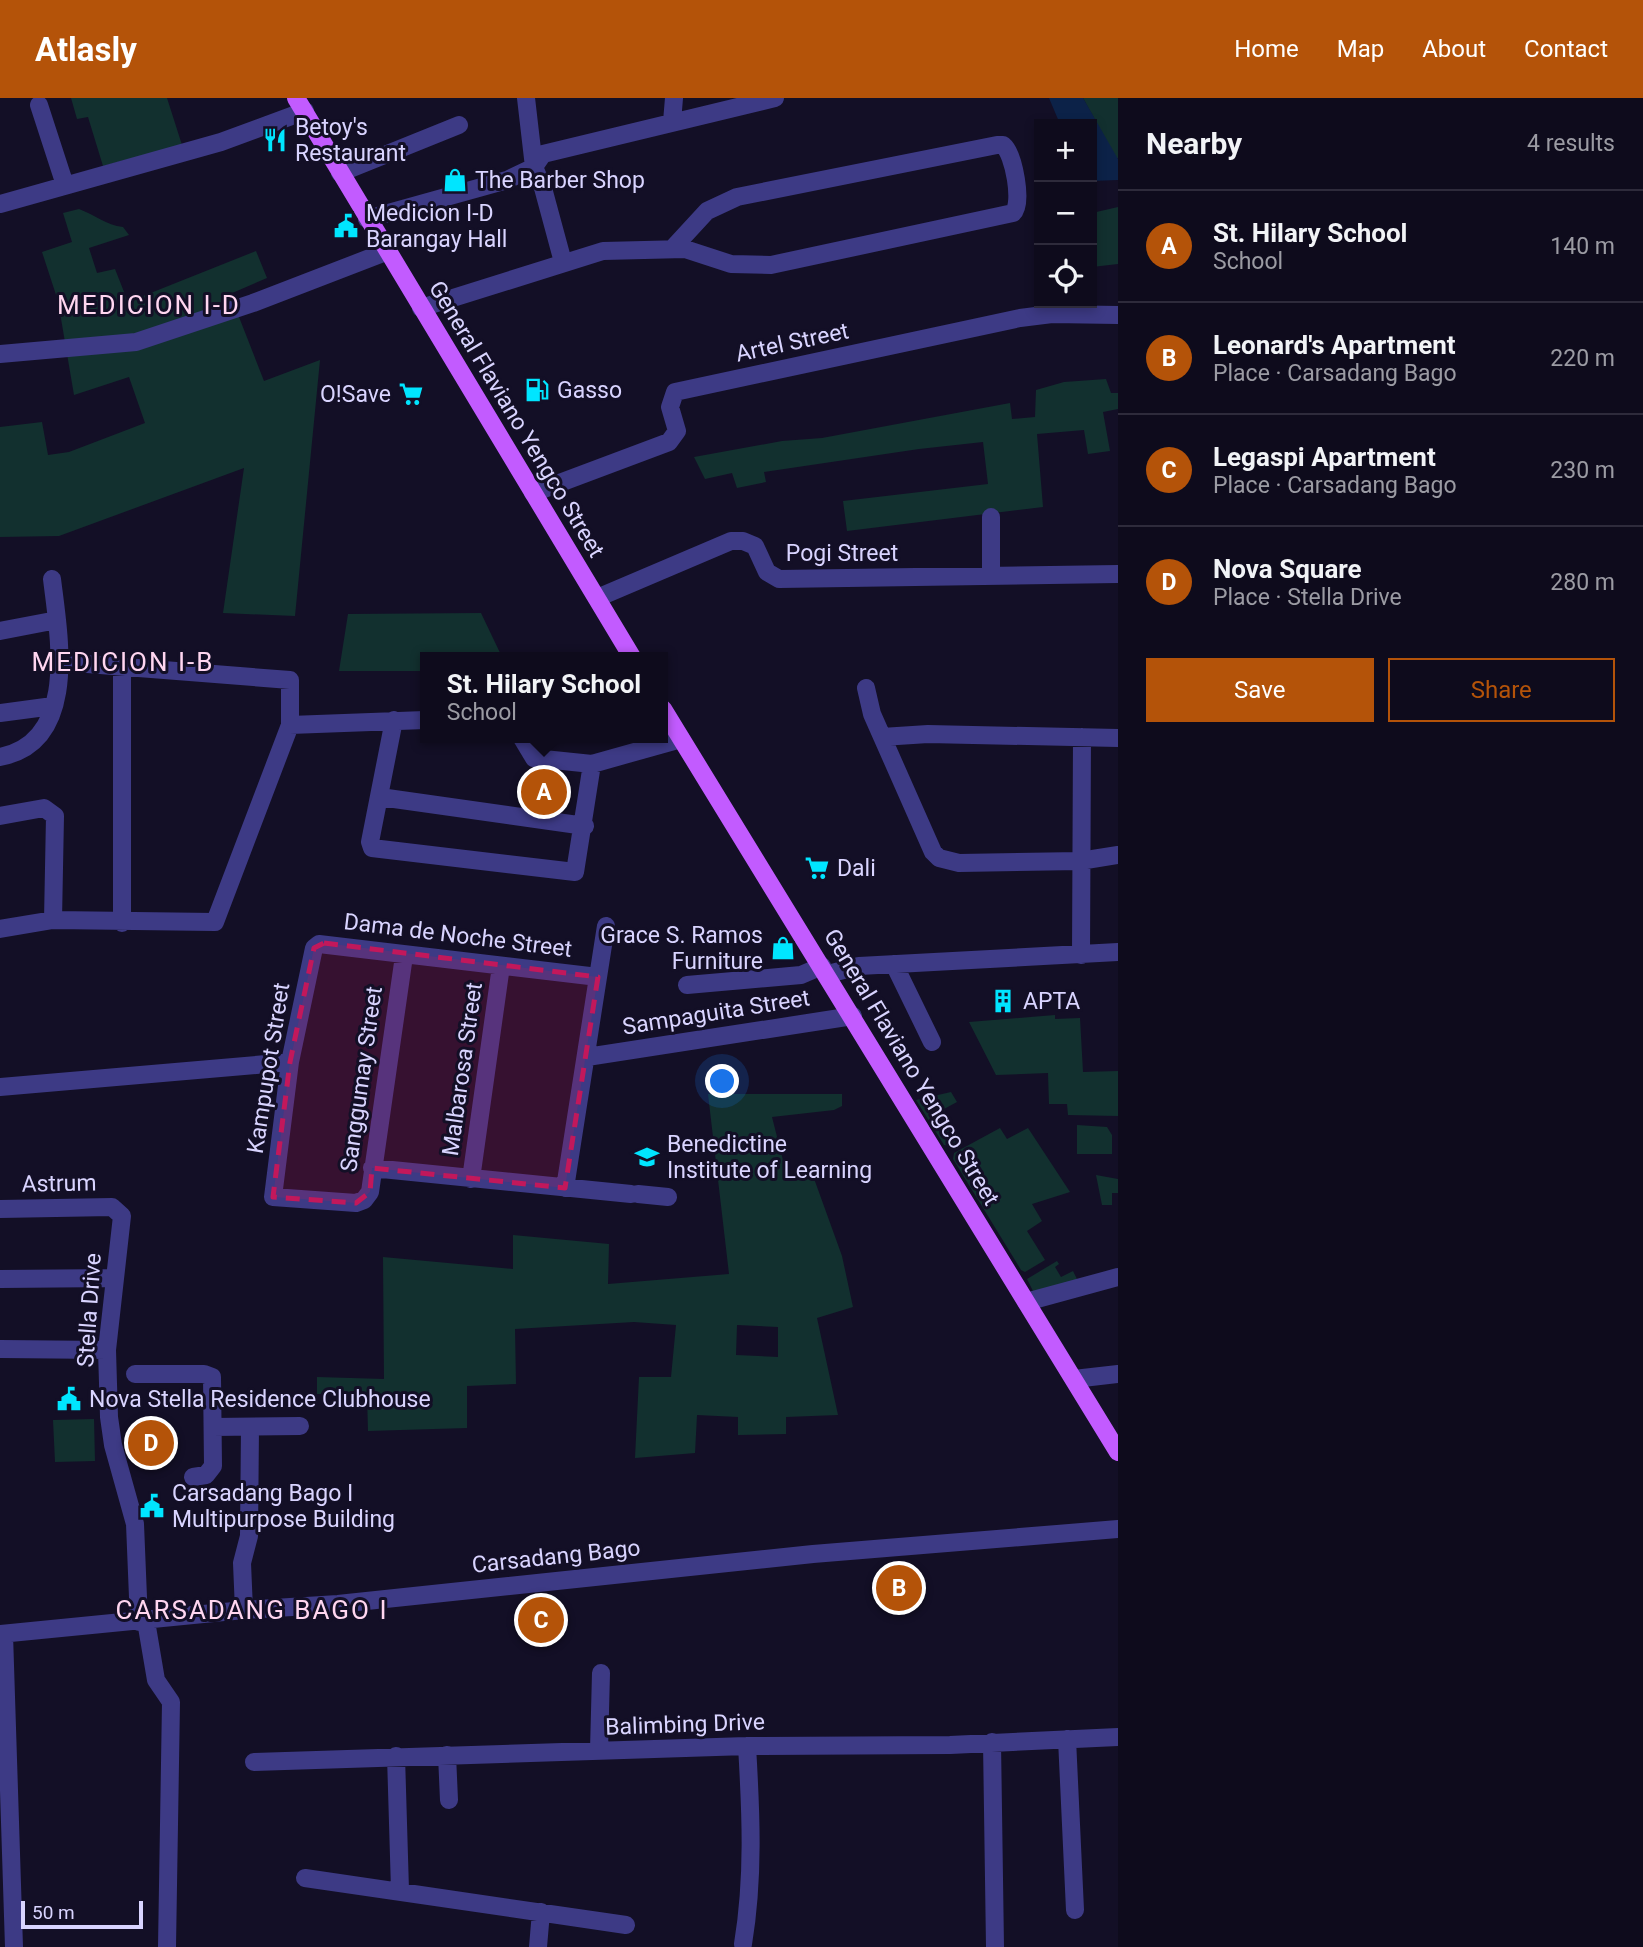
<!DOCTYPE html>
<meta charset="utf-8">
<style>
:root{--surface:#0e0b1c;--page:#1c1929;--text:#f1f3f6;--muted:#9b9ba3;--line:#2e2b3b;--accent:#b45309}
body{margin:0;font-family:Roboto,sans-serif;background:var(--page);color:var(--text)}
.controls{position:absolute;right:21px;top:21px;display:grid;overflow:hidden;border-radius:0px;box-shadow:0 4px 10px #0003}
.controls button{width:63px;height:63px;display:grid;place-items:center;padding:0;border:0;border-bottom:2px solid var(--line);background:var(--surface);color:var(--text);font:35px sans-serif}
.scale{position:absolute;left:21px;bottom:18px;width:122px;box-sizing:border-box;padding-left:7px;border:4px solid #d9d4ff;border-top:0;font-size:19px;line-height:24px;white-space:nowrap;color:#d9d4ff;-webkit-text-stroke:5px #130f26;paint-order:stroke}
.you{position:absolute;left:723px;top:984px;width:24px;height:24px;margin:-18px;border:5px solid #fff;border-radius:50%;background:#1a73e8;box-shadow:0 0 0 10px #1a73e833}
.badge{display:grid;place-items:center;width:46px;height:46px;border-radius:50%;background:var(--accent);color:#fff;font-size:23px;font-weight:700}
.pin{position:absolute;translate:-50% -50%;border:4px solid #fff;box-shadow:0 2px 7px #0006}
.popup{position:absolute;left:420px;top:554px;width:248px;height:91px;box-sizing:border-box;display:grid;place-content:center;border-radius:0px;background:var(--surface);filter:drop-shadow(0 2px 5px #0005);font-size:23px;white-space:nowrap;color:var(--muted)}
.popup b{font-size:26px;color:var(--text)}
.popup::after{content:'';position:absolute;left:50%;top:100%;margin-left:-14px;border:14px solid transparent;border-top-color:var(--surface)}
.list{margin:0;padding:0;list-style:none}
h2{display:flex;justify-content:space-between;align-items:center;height:91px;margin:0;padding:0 28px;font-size:30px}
h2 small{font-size:23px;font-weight:400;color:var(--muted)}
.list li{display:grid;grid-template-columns:46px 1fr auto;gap:21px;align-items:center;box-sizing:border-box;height:112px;padding:0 28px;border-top:2px solid var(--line)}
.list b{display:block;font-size:26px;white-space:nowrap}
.list p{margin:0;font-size:23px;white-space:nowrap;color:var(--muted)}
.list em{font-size:23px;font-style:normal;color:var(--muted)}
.actions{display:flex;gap:14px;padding:21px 28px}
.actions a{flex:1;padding:16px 0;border:2px solid var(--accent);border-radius:0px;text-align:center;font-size:24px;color:var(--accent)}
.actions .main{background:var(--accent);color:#fff}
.icon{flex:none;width:38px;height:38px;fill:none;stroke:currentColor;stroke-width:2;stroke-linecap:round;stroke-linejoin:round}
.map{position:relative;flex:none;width:1118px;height:1849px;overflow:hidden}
header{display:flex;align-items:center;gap:42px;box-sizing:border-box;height:98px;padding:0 35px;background:var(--accent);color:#fff}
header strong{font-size:33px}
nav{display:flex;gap:38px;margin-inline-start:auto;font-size:24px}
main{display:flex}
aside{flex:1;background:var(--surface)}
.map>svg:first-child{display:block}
</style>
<header>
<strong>Atlasly</strong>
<nav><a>Home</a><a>Map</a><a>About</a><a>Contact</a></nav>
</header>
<main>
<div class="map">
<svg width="1118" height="1849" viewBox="0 0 1118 1849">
<rect width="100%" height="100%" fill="#130f26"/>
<!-- green -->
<path fill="#12302f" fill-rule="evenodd" d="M71,0H167L182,47L103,68L88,19L77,21Z
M1083,0H1118V60H1116Z
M1118,109V166L1092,169V115Z
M79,111C95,117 106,127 123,129L129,137L89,150L97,175L115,171L128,204L256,153L267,180L230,196L264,283L320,262L295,518L223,515L244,370L59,438L0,439V329L42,324L48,357L69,354L145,325L129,279L74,297L58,203L42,154L72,144L63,115Z
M1106,281L1111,295H1118V311L1103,314L1110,353L1088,356L1084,332L1037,336L1043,409L847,433L843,403L988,386L983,344L919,351L764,374L766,384L737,390L732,375L705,381L694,359L782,343L822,340L1010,305L1012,321L1035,319L1036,292L1064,284Z
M481,515L502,559H425V573H339L348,516Z
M1055,917V921L1080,920L1083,974L1118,973V1018L1068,1017L1067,1006H1049L1048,975L996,977L969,924Z
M951,994L957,1004L944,1011L946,1016L942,1019L956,1045L949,1048L944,1047L916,1002Z
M708,996H842V1008L834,1012L772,1019L788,1082L812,1075L842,1158L853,1209L817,1220L838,1317L786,1319V1336L738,1337V1319L697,1317L695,1355L635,1360L639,1279H671L676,1227L634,1224L515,1231L516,1286L467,1288V1330L368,1333L367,1297L317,1296V1279L384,1281L383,1159L513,1171V1137L609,1146L608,1186L729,1176ZM737,1227L778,1229V1259L736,1257Z
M1077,1027L1107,1029L1112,1037V1056H1077Z
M1000,1030L1007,1041L1028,1030L1070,1094L1032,1106L1042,1123L1027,1133L1045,1162L1025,1174L1021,1172L953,1061L954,1055Z
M1096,1077L1118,1081V1095H1112V1107H1102Z
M1057,1163L1059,1166L1055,1169L1061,1179L1073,1173L1078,1183L1034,1195L1027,1181Z
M94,1321L95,1363L55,1364L53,1322Z"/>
<!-- water -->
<path fill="#0c2248" d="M1049,0H1083L1118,61V82L1092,83V26H1060Z"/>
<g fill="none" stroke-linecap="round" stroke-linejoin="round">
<!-- minor -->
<path stroke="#3d3a85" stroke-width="18" d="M526,0L534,69L543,90L563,164
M39,7L65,87
M672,24L674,0
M534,69L543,56L775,0
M340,75L459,27
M0,106L221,44L305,13
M367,121L507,82L534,69
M421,210L603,153L685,151L731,166L771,167L1013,115C1023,106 1014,56 1003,47H997L737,99L707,113L672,151
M0,256L136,244L253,205L388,153
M533,395L669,344L677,333L670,309L675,294L1020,220L1052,216L1118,217
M991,419V477
M597,500L731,443H743L755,448L767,474L779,481L1118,476
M0,533L57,522
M866,590L872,616L933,754L939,760L959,765L1080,763L1118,757
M0,615L53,608
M394,622L370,744L372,750L575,774L592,666
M290,627L425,622
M882,639L928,636L1118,640
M522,640L534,660L592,666L681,641
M0,659C79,644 59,539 52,481
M380,699L585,728
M0,718L44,710L55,718L53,822
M122,825V570
M0,831L53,822L215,824L290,627V582L62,564
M1081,857L1082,639
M404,858L370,1094L364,1102L356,1105L273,1099L290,964L314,850L319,846L598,879
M894,866L932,944
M828,876L859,868L1118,854
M687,887L801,877L822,868
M587,959L853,918
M0,989L290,964
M372,1070L631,1096
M471,1081L501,868
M565,1090L606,828
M638,1096L668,1099
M0,1111L112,1109L122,1118L107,1252L109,1319L113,1347L135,1426L139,1524
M0,1181L115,1180
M1026,1204L1118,1179
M0,1251L107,1252
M135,1276H204L212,1279L213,1368L206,1377L193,1379
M1074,1281L1118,1276
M213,1329L300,1328
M244,1512L242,1465L249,1438L250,1329
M146,1523L156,1582L171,1604L167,1849
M0,1536L244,1512L338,1506L813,1456L1118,1431
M4,1536L14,1849
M1067,1641L1075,1812
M992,1644L995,1849
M599,1652L601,1575
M447,1657L449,1702
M396,1658L400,1792
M254,1664L747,1648L950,1647L1118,1639
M305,1780L626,1827
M743,1846C754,1780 751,1715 747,1648
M538,1849L541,1814"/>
<!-- major -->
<path stroke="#c25bff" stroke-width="18" d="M296,0L632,559
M663,611L1118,1354"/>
</g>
<!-- marked area -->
<path fill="#c2185b" fill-opacity="0.2" stroke="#c2185b" stroke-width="5" stroke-dasharray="14 9" stroke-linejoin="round" d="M324,845L598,879L565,1090L372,1070L370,1094L356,1105L273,1099L290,964L314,850Z"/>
<!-- icons -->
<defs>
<g id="restaurant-bare" transform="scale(1.89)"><path d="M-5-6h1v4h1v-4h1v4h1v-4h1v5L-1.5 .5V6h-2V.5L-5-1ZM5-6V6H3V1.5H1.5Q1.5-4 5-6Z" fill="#00e5ff" stroke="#130f26" stroke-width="2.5" paint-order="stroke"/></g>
<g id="shop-bare" transform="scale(1.89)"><path d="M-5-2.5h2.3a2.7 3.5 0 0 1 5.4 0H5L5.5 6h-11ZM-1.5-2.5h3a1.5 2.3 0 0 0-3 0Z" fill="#00e5ff" stroke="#130f26" stroke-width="2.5" paint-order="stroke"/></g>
<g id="civic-bare" transform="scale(1.89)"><path d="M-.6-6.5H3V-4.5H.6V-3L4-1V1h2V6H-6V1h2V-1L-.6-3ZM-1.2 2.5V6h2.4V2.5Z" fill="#00e5ff" stroke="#130f26" stroke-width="2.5" paint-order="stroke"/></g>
<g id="fuel-bare" transform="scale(1.89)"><path d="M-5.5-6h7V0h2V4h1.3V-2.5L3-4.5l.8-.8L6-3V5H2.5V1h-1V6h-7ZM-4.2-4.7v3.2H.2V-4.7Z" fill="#00e5ff" stroke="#130f26" stroke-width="2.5" paint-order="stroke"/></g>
<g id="supermarket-bare" transform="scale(1.89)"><path d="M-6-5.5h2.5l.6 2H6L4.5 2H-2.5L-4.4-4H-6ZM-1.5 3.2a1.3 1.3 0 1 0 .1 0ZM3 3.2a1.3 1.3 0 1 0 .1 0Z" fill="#00e5ff" stroke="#130f26" stroke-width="2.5" paint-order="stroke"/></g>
<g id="building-bare" transform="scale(1.89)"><path d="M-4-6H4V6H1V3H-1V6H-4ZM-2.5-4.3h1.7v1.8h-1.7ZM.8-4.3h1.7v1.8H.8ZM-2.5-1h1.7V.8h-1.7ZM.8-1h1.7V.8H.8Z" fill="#00e5ff" stroke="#130f26" stroke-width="2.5" paint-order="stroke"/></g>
<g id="school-bare" transform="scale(1.89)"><path d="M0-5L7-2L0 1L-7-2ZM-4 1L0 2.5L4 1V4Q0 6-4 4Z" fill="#00e5ff" stroke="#130f26" stroke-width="2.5" paint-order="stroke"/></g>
</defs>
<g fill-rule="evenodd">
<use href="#restaurant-bare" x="275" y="42"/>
<use href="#shop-bare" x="455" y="82"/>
<use href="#civic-bare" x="346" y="128"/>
<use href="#fuel-bare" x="537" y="292"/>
<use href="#supermarket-bare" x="411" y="296"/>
<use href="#supermarket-bare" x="817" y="770"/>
<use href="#shop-bare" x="783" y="850"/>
<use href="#building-bare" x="1003" y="903"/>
<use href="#school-bare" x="647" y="1059"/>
<use href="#civic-bare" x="69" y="1301"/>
<use href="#civic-bare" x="152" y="1408"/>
</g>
<g text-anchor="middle" stroke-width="6" stroke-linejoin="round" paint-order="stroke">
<!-- poi labels -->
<g font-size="23" fill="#d9d4ff" stroke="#130f26" text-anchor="start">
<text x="295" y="37">Betoy's<tspan x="295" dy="26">Restaurant</tspan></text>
<text x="475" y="90">The Barber Shop</text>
<text x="366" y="123">Medicion I-D<tspan x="366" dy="26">Barangay Hall</tspan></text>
<text x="557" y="300">Gasso</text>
<text x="391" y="304" text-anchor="end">O!Save</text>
<text x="837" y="778">Dali</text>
<text x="763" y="845" text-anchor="end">Grace S. Ramos<tspan x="763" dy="26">Furniture</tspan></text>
<text x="1023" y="911">APTA</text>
<text x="667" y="1054">Benedictine<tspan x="667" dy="26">Institute of Learning</tspan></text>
<text x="89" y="1309">Nova Stella Residence Clubhouse</text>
<text x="172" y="1403">Carsadang Bago I<tspan x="172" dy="26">Multipurpose Building</tspan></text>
</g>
<!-- street labels -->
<g font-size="23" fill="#d9d4ff" stroke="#130f26">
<text transform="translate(792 244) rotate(-12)" y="8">Artel Street</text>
<text transform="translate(517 321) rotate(59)" y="8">General Flaviano Yengco Street</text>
<text x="842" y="463">Pogi Street</text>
<text transform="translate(458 837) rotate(7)" y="8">Dama de Noche Street</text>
<text transform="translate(716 914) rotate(-9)" y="8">Sampaguita Street</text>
<text transform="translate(912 969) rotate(59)" y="8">General Flaviano Yengco Street</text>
<text transform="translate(268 970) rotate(-81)" y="8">Kampupot Street</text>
<text transform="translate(462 971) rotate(-82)" y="8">Malbarosa Street</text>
<text transform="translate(361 981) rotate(-82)" y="8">Sanggumay Street</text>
<text transform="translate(59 1085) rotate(-1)" y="8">Astrum</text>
<text transform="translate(89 1212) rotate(-86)" y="8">Stella Drive</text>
<text transform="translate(556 1458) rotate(-6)" y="8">Carsadang Bago</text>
<text transform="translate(685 1626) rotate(-2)" y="8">Balimbing Drive</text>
</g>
<!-- quarter labels -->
<g font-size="26" letter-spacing="2" fill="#ffd6f0" stroke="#130f26">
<text x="149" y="216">MEDICION I-D</text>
<text x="123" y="573">MEDICION I-B</text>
<text x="252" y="1521">CARSADANG BAGO I</text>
</g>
</g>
</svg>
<div class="controls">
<button>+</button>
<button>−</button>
<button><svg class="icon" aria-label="locate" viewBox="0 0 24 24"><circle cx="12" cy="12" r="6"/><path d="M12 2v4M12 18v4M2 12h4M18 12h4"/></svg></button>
</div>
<div class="scale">50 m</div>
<div class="you"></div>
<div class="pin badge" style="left:544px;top:694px">A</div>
<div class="popup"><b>St. Hilary School</b>School</div>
<div class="pin badge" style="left:899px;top:1490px">B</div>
<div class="pin badge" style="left:541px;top:1522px">C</div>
<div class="pin badge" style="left:151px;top:1345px">D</div>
</div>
<aside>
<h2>Nearby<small>4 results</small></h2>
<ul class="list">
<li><span class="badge">A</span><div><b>St. Hilary School</b><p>School</p></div><em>140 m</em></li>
<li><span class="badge">B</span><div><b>Leonard's Apartment</b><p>Place · Carsadang Bago</p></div><em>220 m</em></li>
<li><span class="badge">C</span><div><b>Legaspi Apartment</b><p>Place · Carsadang Bago</p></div><em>230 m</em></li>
<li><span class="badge">D</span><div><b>Nova Square</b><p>Place · Stella Drive</p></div><em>280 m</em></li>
</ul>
<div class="actions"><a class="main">Save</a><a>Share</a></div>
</aside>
</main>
